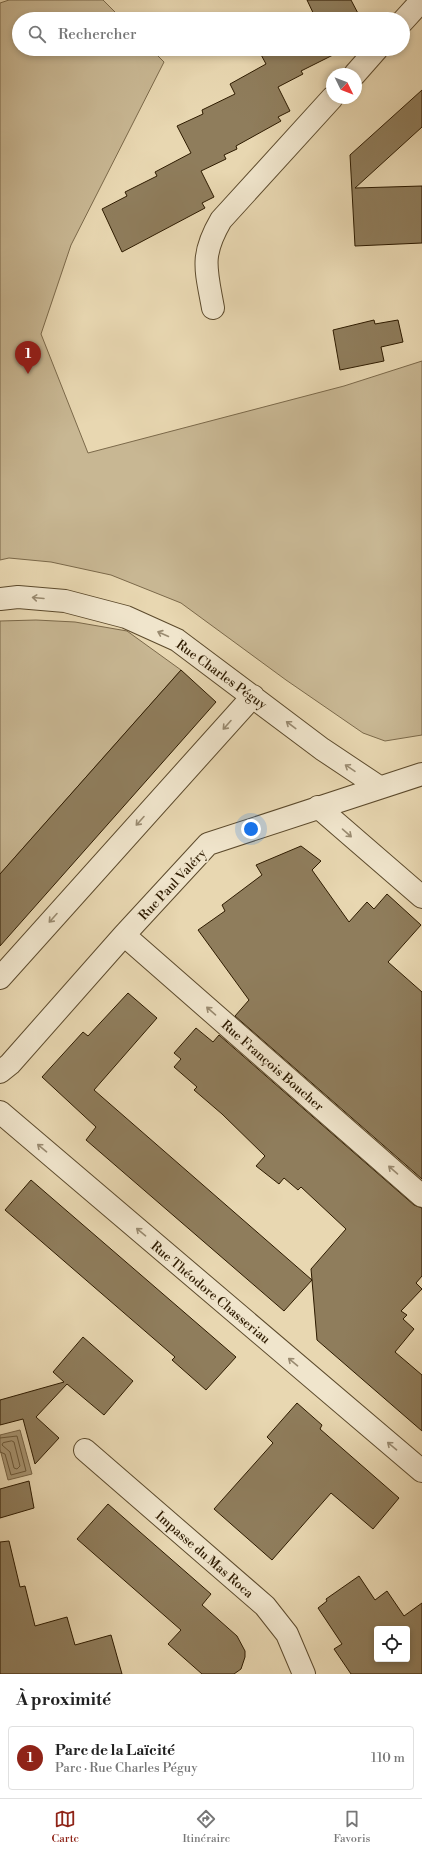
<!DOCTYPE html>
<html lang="fr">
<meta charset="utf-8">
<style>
:root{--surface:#fff;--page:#f6f6f6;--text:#222;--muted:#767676;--line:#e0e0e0;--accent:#8f2418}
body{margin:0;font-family:"Libre Bodoni",serif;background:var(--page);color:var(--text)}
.controls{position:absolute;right:12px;bottom:12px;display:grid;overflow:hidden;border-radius:4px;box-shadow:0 2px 6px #0003}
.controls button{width:36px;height:36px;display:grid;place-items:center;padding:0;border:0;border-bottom:1px solid var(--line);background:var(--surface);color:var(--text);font:20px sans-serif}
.compass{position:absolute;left:326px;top:68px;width:36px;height:36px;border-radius:50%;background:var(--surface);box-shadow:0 2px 6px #0003;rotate:133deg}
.you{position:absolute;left:251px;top:829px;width:14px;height:14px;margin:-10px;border:3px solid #fff;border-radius:50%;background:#1a73e8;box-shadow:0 0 0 6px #1a73e833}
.badge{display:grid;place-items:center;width:26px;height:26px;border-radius:50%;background:var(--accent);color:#fff;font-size:13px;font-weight:700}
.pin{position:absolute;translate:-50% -33px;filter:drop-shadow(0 1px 2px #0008)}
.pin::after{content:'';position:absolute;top:21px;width:14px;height:12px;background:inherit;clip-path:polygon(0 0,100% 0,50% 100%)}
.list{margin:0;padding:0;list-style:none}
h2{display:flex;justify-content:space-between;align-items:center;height:52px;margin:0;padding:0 16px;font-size:17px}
h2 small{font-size:13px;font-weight:400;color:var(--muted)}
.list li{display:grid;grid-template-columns:26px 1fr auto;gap:12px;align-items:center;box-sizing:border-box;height:64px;margin:0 8px 8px;padding:0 8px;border:1px solid var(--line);border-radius:4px}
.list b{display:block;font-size:15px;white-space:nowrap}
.list p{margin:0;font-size:13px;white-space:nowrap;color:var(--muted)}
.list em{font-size:13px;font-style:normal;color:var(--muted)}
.icon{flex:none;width:22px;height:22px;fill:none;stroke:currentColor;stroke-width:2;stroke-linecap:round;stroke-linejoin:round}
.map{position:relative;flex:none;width:422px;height:1674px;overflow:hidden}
.search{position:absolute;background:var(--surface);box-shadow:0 2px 6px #0003;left:12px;right:12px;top:12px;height:44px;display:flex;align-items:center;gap:10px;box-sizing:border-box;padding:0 14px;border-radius:22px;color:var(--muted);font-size:15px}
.sheet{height:124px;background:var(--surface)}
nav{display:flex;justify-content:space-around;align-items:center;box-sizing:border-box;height:56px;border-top:1px solid var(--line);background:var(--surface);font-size:11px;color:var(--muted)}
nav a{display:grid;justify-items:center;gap:2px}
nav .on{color:var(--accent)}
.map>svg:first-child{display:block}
</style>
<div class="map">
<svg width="422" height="1674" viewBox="0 0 422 1674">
<rect width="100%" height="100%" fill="#e8d7b1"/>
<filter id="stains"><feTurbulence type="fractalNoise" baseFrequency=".005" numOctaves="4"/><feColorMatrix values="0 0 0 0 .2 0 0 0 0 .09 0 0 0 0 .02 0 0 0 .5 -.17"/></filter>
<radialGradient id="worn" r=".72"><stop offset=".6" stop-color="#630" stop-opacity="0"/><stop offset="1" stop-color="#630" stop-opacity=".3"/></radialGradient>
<!-- green -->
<path fill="#c8b793" stroke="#7b694a" d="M9,0H103L122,19H19V49H151L164,62L71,245L41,334L88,453L344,386L422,361V735L385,741L363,733L286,680L181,603L111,575L51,562L9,558L0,560V3Z
M36,620L75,622L127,631L181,670L0,874V621Z"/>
<!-- water -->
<path fill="#a99775" stroke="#786546" d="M20,1430L32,1474L8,1480L0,1449V1435Z"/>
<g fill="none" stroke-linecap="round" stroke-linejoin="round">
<!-- shore -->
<path stroke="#6c593a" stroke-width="1" d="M0,1438L17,1436L26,1471L11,1475L5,1454L0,1452
M12,1441L14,1442L20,1466L17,1469L14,1468L10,1452L2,1445L3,1443Z"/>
</g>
<!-- building -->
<path fill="#8f7d5c" stroke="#2e1b00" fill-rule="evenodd" d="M307,0H351L361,19H316Z
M258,49H345L301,71L303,74L278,87L290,111L278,117L281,121L236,146L237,149L224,155L226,159L201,171L214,197L202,203L205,208L122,252L102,209L127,196L125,192L157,176L155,172L191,153L177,126L203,114L202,110L235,94L230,84L266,64Z
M422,90V127L355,188L422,186V243L355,246L350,155Z
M374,320L375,324L398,320L403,342L381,347L384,361L340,370L333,330Z
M181,670L216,702L0,946V874Z
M301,846L321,861L312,870L349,922L367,902L374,909L387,894L421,925L388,962L422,992V1179L235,1016L249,1000L198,930L225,911L222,905L262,875L256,865Z
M128,993L157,1018L94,1090L312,1280L311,1269L346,1229L301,1187L298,1190L284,1178L279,1184L256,1166L265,1156L222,1114L194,1090L197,1087L174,1067L181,1059L174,1053L196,1028L213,1042L219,1035L414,1205L422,1208V1276L416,1283L422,1289L401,1311L407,1315L403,1319L414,1329L395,1352L422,1375V1431L317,1340L312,1280L284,1311L86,1140L96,1127L42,1077L83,1032L88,1036Z
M31,1180L236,1357L206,1390L172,1360L175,1357L5,1210Z
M83,1337L133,1381L104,1415L67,1384L36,1417L59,1438L35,1464L23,1419L0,1425V1400L64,1382L53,1372Z
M297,1403L322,1425L320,1429L399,1498L373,1529L331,1493L272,1560L214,1509L273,1443L267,1437Z
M29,1481L34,1508L0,1518V1489Z
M108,1504L211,1594L202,1605L237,1636L245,1651V1657L241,1669L234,1674H202L168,1644L181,1630L77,1539Z
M9,1541L20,1587L25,1586L35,1626L67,1617L75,1645L111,1635L122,1674H0V1542Z
M359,1576L375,1600L387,1591L404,1616L422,1603V1674H351L334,1649L342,1644L318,1608L327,1601L326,1599ZM377,1629H407V1659H377Z"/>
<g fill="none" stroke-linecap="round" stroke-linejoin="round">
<!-- minor casing -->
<g stroke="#5c4a2c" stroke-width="24">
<path id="minor" d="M403,21L422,0
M355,74L377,49
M213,308C206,269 200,256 221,220L332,98
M0,599L18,597L65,601L126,617L177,640L322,749L379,787
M318,807L422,897
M124,935L422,1196
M0,978L253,696
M0,1072L10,1064L124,935L208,844L422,774
M0,1112L422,1471
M85,1450L265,1606L287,1634L304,1674"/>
</g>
<!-- minor -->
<use href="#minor" stroke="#f0e5cc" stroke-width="22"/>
</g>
<!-- one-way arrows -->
<defs><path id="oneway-shaft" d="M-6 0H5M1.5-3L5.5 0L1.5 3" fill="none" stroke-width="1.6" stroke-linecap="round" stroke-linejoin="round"/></defs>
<g stroke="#998a70">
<use href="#oneway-shaft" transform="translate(38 598) rotate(-175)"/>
<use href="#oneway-shaft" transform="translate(163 634) rotate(-156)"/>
<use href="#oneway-shaft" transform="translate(227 725) rotate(132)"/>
<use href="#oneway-shaft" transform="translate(291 725) rotate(-143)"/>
<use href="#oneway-shaft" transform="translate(350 768) rotate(-146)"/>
<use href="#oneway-shaft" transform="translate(140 821) rotate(132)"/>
<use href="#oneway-shaft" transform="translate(347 833) rotate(41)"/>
<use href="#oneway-shaft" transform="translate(53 918) rotate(132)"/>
<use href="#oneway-shaft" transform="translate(211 1011) rotate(-139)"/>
<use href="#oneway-shaft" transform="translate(42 1148) rotate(-140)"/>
<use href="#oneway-shaft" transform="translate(393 1170) rotate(-139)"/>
<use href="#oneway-shaft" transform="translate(141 1232) rotate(-140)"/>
<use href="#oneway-shaft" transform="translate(293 1362) rotate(-140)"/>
<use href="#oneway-shaft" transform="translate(392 1446) rotate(-140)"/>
</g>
<g text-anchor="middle" stroke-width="3.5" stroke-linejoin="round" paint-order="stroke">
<!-- street labels -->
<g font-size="13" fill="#2e1b00" stroke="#f0e5cc">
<text transform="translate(222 674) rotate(36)" y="5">Rue Charles Péguy</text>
<text transform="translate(172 884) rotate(-47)" y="5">Rue Paul Valéry</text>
<text transform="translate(273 1065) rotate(41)" y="5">Rue François Boucher</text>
<text transform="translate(211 1292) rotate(40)" y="5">Rue Théodore Chasseriau</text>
<text transform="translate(205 1554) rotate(41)" y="5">Impasse du Mas Roca</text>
</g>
</g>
<rect width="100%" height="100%" filter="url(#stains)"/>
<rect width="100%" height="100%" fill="url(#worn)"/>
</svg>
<div class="controls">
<button><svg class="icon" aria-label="locate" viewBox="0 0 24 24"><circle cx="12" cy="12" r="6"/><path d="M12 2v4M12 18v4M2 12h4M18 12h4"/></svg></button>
</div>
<svg class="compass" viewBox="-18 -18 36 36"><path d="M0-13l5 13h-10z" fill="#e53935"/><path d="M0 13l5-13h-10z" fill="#767676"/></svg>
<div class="you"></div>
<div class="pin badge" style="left:28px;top:374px">1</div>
<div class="search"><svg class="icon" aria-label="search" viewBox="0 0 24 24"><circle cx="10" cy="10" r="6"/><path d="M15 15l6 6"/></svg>Rechercher</div>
</div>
<section class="sheet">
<h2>À proximité<small></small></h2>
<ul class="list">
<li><span class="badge">1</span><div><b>Parc de la Laïcité</b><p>Parc · Rue Charles Péguy</p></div><em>110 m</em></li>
</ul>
</section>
<nav>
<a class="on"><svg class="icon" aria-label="map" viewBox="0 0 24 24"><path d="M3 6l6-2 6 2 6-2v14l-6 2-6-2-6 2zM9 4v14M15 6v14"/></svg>Carte</a>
<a><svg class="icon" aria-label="directions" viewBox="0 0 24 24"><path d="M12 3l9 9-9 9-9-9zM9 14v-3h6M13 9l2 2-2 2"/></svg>Itinéraire</a>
<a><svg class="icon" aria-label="saved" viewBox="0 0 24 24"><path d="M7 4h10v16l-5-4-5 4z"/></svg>Favoris</a>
</nav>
